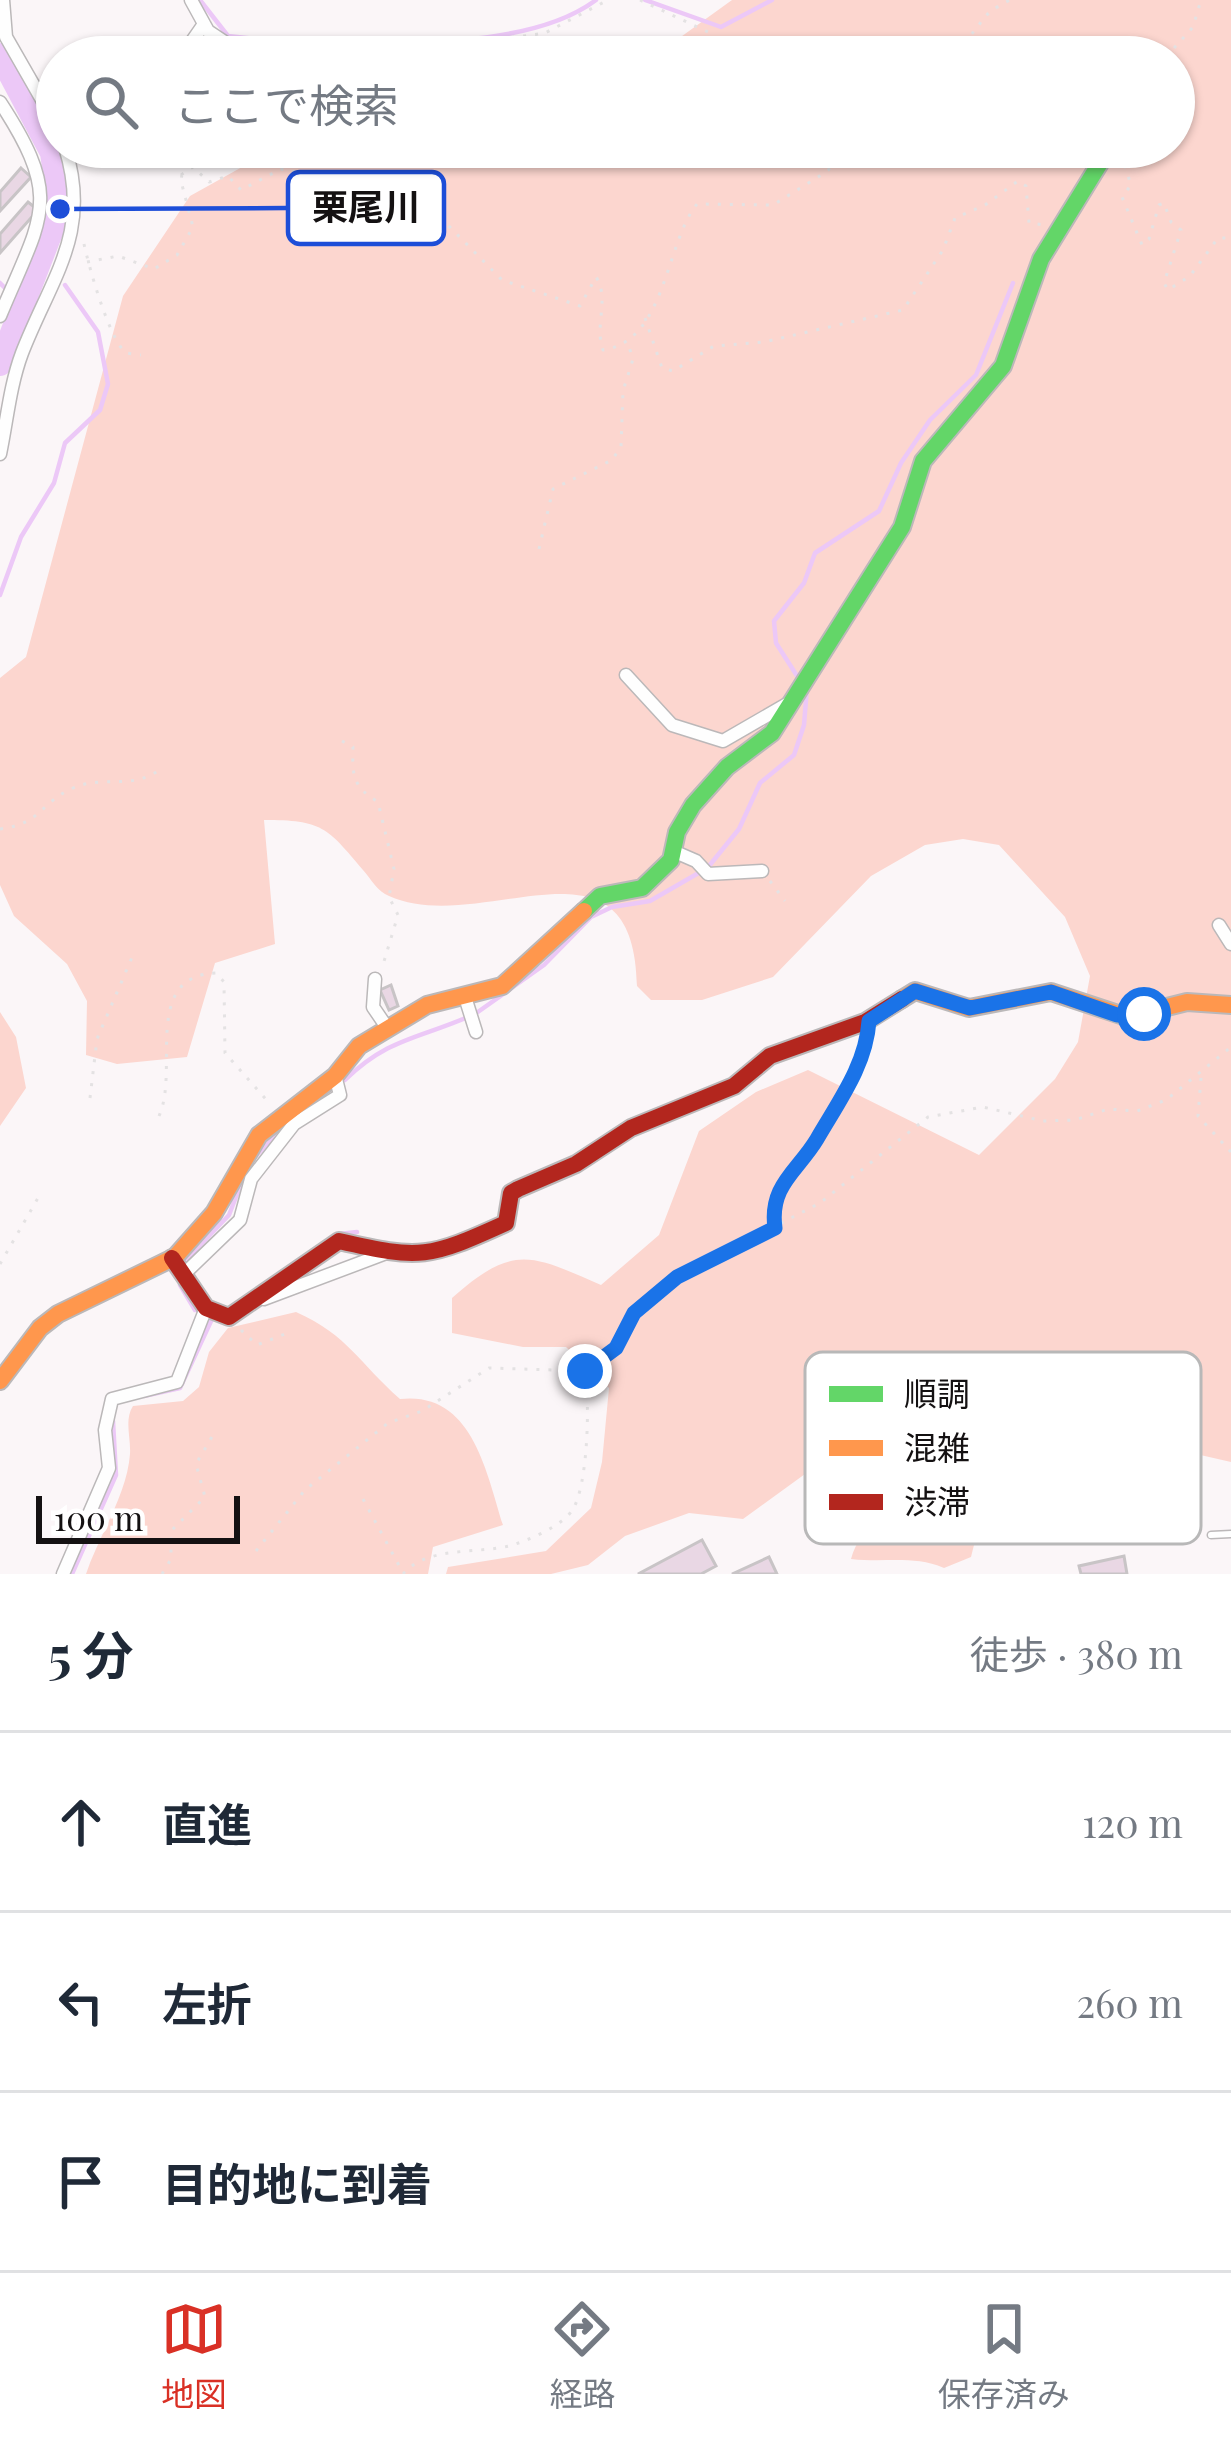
<!DOCTYPE html>
<html lang="ja">
<meta charset="utf-8">
<style>
:root{--surface:#fff;--page:#f6f6f7;--text:#1f2937;--muted:#747a83;--line:#e0e1e3;--accent:#d93025}
body{margin:0;font-family:"Playfair Display","Noto Sans JP",serif;background:var(--page);color:var(--text)}
.scale{position:absolute;left:36px;bottom:30px;width:204px;box-sizing:border-box;padding-left:12px;border:6px solid #141112;border-top:0;font-size:33px;line-height:42px;white-space:nowrap;color:#141112;-webkit-text-stroke:9px #fff;paint-order:stroke}
.stop{position:absolute;width:36px;height:36px;margin:-27px;border:9px solid #1a73e8;border-radius:50%;background:#fff}
.stop.end{background:#1a73e8;border-color:#fff;box-shadow:0 3px 12px #0008}
.list{margin:0;padding:0;list-style:none}
h2{display:flex;justify-content:space-between;align-items:center;height:156px;margin:0;padding:0 48px;font-size:51px}
h2 small{font-size:39px;font-weight:400;color:var(--muted)}
.list li{display:grid;grid-template-columns:78px 1fr auto;gap:36px;align-items:center;box-sizing:border-box;height:180px;padding:0 48px;border-top:3px solid var(--line)}
.list b{display:block;font-size:45px;white-space:nowrap}
.list em{font-size:39px;font-style:normal;color:var(--muted)}
.icon{flex:none;width:66px;height:66px;fill:none;stroke:currentColor;stroke-width:2;stroke-linecap:round;stroke-linejoin:round}
.map{position:relative;flex:none;width:1231px;height:1574px;overflow:hidden}
.search{position:absolute;background:var(--surface);box-shadow:0 3px 9px #0004;left:36px;right:36px;top:36px;height:132px;display:flex;align-items:center;gap:30px;box-sizing:border-box;padding:0 42px;border-radius:66px;color:var(--muted);font-size:45px}
.sheet{height:696px;background:var(--surface)}
nav{display:flex;justify-content:space-around;align-items:center;box-sizing:border-box;height:168px;border-top:3px solid var(--line);background:var(--surface);font-size:33px;color:var(--muted)}
nav a{display:grid;justify-items:center;gap:6px}
nav .on{color:var(--accent)}
.map>svg:first-child{display:block}
</style>
<div class="map">
<svg width="1231" height="1574" viewBox="0 0 1231 1574">
<rect width="100%" height="100%" fill="#fbf6f8"/>
<!-- green -->
<path fill="#fcd6cf" d="M732,0H1231V1462L1196,1454L1149,1458L1049,1410L997,1452L971,1557L944,1568C913,1555 886,1563 851,1559C862,1519 894,1517 930,1512C940,1501 958,1487 964,1474C977,1440 971,1404 946,1382L889,1413L743,1519L689,1513L625,1536L588,1565L551,1574H446L448,1567L546,1551L591,1508L602,1462L609,1388L566,1347H523L452,1333V1298C513,1244 530,1254 601,1285L659,1235L699,1131L756,1092L808,1070L979,1155L1055,1079L1078,1042L1090,976L1065,917L999,845L963,839L925,845L871,876L773,977L702,1000H651L637,986C634,820 482,938 389,896C378,892 371,879 363,870C327,827 322,820 264,820L275,944L215,963L187,1057L117,1064L86,1055L87,1001L67,964L14,916L0,885V678L26,657L123,296L190,196L260,157L316,147H1174V57H653Z
M0,1012L16,1037L26,1088L0,1126Z
M296,1312C349,1336 358,1362 400,1399C472,1391 486,1471 503,1525L433,1547L428,1574H86C99,1535 127,1495 130,1454C131,1437 124,1420 133,1406L183,1401L199,1387L209,1352L228,1328Z"/>
<g fill="none" stroke-linecap="round" stroke-linejoin="round">
<!-- stream -->
<path stroke="#ecc8f7" stroke-width="4.5" d="M200,0L228,36L294,43
M645,0L721,27L772,0
M371,44C440,42 540,42 596,0
M0,283L5,288
M0,595L21,537L54,483L65,443L100,410L108,384L98,332L65,285
M799,679L776,643L774,621L804,583L815,553L879,511L901,463L930,420L976,375L1013,283
M709,866L739,829L760,783L794,755L804,725L807,687
M475,1014L544,965L591,917L612,907L650,901L702,871
M345,1080C387,1039 417,1039 468,1017
M256,1156L280,1129
M339,1234L357,1232
M186,1260L229,1215L244,1176
M180,1285L195,1310
M144,1396L180,1388L212,1319
M72,1574L116,1475L113,1421"/>
<!-- river -->
<path stroke="#ecc8f7" stroke-width="24" d="M0,55L52,153L60,209L0,364"/>
</g>
<!-- building -->
<path fill="#e9d7e4" stroke="#c8c4c6" stroke-width="3" d="M21,168L31,177L0,211V192Z
M28,202L38,210L0,253V234Z
M391,985L398,1006L389,1010L380,990Z
M702,1540L716,1566L701,1574H638Z
M1124,1556L1127,1574H1081L1079,1566Z
M769,1557L777,1574H732Z"/>
<g fill="none" stroke-linecap="round" stroke-linejoin="round">
<!-- lane casing -->
<g stroke="#bbb8b9" stroke-width="9">
<path id="lane" d="M1211,1535L1231,1534"/>
</g>
<!-- street casing -->
<g stroke="#bbb8b9" stroke-width="15">
<path id="street" d="M3,0L6,37L57,126
M191,0L208,31L232,47L382,50
M181,57L204,24
M0,102C64,200 42,215 0,316
M0,454C7,420 10,385 22,353C52,276 92,233 65,147
M626,675L672,725L723,741L787,704
M673,851L696,861L708,874L762,871
M1219,925L1231,944
M375,979L373,1007L386,1026
M465,997L476,1032
M183,1275L240,1220L251,1179L294,1124L340,1095L335,1075
M264,1299L389,1252
M63,1574L109,1468L105,1430L112,1399L177,1382L206,1308"/>
</g>
<!-- fast casing -->
<g stroke="#bbb8b9" stroke-width="20">
<path id="fast" d="M584,911L600,896L642,888L671,860L677,832L693,805L727,767L772,733L902,527L923,461L1003,366L1041,259L1105,155"/>
</g>
<!-- slow casing -->
<g stroke="#bbb8b9" stroke-width="20">
<path id="slow" d="M902,999L915,991L969,1008L1051,992L1127,1017L1187,1002L1231,1005
M0,1381L40,1328L58,1314L175,1257L214,1213L259,1135L335,1076L359,1046L427,1005L502,986L584,911"/>
</g>
<!-- jam casing -->
<g stroke="#bbb8b9" stroke-width="20">
<path id="jam" d="M172,1258L206,1308L229,1317L339,1241C421,1260 429,1258 506,1223L511,1193L518,1189L576,1164L631,1128L734,1086L770,1056L865,1022L902,999"/>
</g>
<!-- path -->
<path stroke="#e4e2e3" stroke-width="3" stroke-dasharray="3 9" stroke-linecap="butt" d="M640,0L708,32
M969,38L981,57
M392,49L446,47L545,33L608,0
M918,57C933,52 955,53 966,40C988,18 977,17 1010,0
M1026,57L1049,48L1058,57
M1166,57L1193,27L1201,0
M1121,154L1131,185L1122,197L1142,245L1149,239L1159,205L1164,203L1171,222L1181,230L1164,283L1168,290L1190,276L1218,238H1231
M181,175L193,167L209,182L228,176L241,190L281,169L355,184L438,215L502,280L580,306L596,277C610,298 594,326 603,350C666,341 665,244 697,204L773,205L826,172L853,147
M84,244C89,267 109,339 126,353L141,355
M87,262L118,256L154,269L177,255L193,227L181,181L186,147
M645,318L662,368L673,371L714,346L764,342L903,310L943,250L955,218L985,205L1018,181L1026,186L1029,223L1045,225
M539,549L553,489L612,460L621,447L623,391L633,359L628,344
M342,741L353,747C352,776 353,787 378,802L394,869L389,897L398,915L382,968
M0,829C41,824 41,802 73,788C105,774 133,792 163,767
M770,881L785,901
M1201,1078L1198,1116L1231,1152
M90,1098L97,1039L133,955
M159,1116C180,1070 141,976 216,973L224,982L225,1053L271,1105
M775,1225C770,1187 795,1171 814,1144C831,1121 865,1061 868,1034
M0,1264L38,1198
M241,1330L257,1345L285,1334L288,1339
M363,1499L402,1571
M256,1551L305,1490L388,1423L422,1411L489,1368L585,1371L608,1356L625,1336L634,1313L677,1277L820,1203L928,1117L983,1107L1043,1121L1075,1120L1108,1109L1137,1111L1166,1100L1231,1047
M162,1574L171,1559V1531L205,1497L196,1464L213,1435
M403,1574C427,1546 476,1554 509,1546C527,1541 563,1526 573,1509C588,1484 590,1402 585,1371"/>
<!-- lane -->
<use href="#lane" stroke="#fefefe" stroke-width="6"/>
<!-- street -->
<use href="#street" stroke="#fefefe" stroke-width="12"/>
<!-- fast -->
<use href="#fast" stroke="#63d668" stroke-width="16"/>
<!-- slow -->
<use href="#slow" stroke="#ff974d" stroke-width="16"/>
<!-- jam -->
<use href="#jam" stroke="#b3261e" stroke-width="16"/>
</g>
<g fill="none" stroke-linecap="round" stroke-linejoin="round">
<!-- route -->
<path stroke="#1a73e8" stroke-width="15" d="M585,1371L616,1348L634,1313L677,1277L775,1228C769,1185 798,1171 817,1139C839,1101 866,1065 869,1021L915,991L970,1008L1051,992L1117,1015L1144,1014"/>
</g>
<!-- legend -->
<rect x="805" y="1352" width="396" height="192" rx="18" fill="#fff" stroke="#b8b8b8" stroke-width="3"/>
<rect x="829" y="1386" width="54" height="16" fill="#63d668"/>
<rect x="829" y="1440" width="54" height="16" fill="#ff974d"/>
<rect x="829" y="1494" width="54" height="16" fill="#b3261e"/>
<g font-size="33" fill="#141112">
<text x="904" y="1406">順調</text>
<text x="904" y="1460">混雑</text>
<text x="904" y="1514">渋滞</text>
</g>
<!-- callouts -->
<path fill="none" stroke="#1d4ed8" stroke-width="4.5" d="M60 209L288 208"/>
<circle fill="#1d4ed8" stroke="#fff" stroke-width="4.5" cx="60" cy="209" r="12"/>
<rect fill="#fff" stroke="#1d4ed8" stroke-width="4.5" x="288" y="172" width="156" height="72" rx="12"/>
<g font-size="36" text-anchor="middle" font-weight="bold" fill="#141112">
<text x="366" y="220">栗尾川</text>
</g>
</svg>
<div class="scale">100 m</div>
<div class="stop" style="left:1144px;top:1014px"></div>
<div class="stop end" style="left:585px;top:1371px"></div>
<div class="search"><svg class="icon" aria-label="search" viewBox="0 0 24 24"><circle cx="10" cy="10" r="6"/><path d="M15 15l6 6"/></svg>ここで検索</div>
</div>
<section class="sheet">
<h2>5 分<small>徒歩 · 380 m</small></h2>
<ul class="list">
<li><svg class="icon" aria-label="ahead" viewBox="0 0 24 24"><path d="M12 20V5M6 11l6-6 6 6"/></svg><div><b>直進</b></div><em>120 m</em></li>
<li><svg class="icon" aria-label="left" viewBox="0 0 24 24"><path d="M17 20v-9H6M10 6l-5 5 5 5"/></svg><div><b>左折</b></div><em>260 m</em></li>
<li><svg class="icon" aria-label="arrive" viewBox="0 0 24 24"><path d="M6 21V4h12l-3 4 3 4H6"/></svg><div><b>目的地に到着</b></div></li>
</ul>
</section>
<nav>
<a class="on"><svg class="icon" aria-label="map" viewBox="0 0 24 24"><path d="M3 6l6-2 6 2 6-2v14l-6 2-6-2-6 2zM9 4v14M15 6v14"/></svg>地図</a>
<a><svg class="icon" aria-label="directions" viewBox="0 0 24 24"><path d="M12 3l9 9-9 9-9-9zM9 14v-3h6M13 9l2 2-2 2"/></svg>経路</a>
<a><svg class="icon" aria-label="saved" viewBox="0 0 24 24"><path d="M7 4h10v16l-5-4-5 4z"/></svg>保存済み</a>
</nav>
